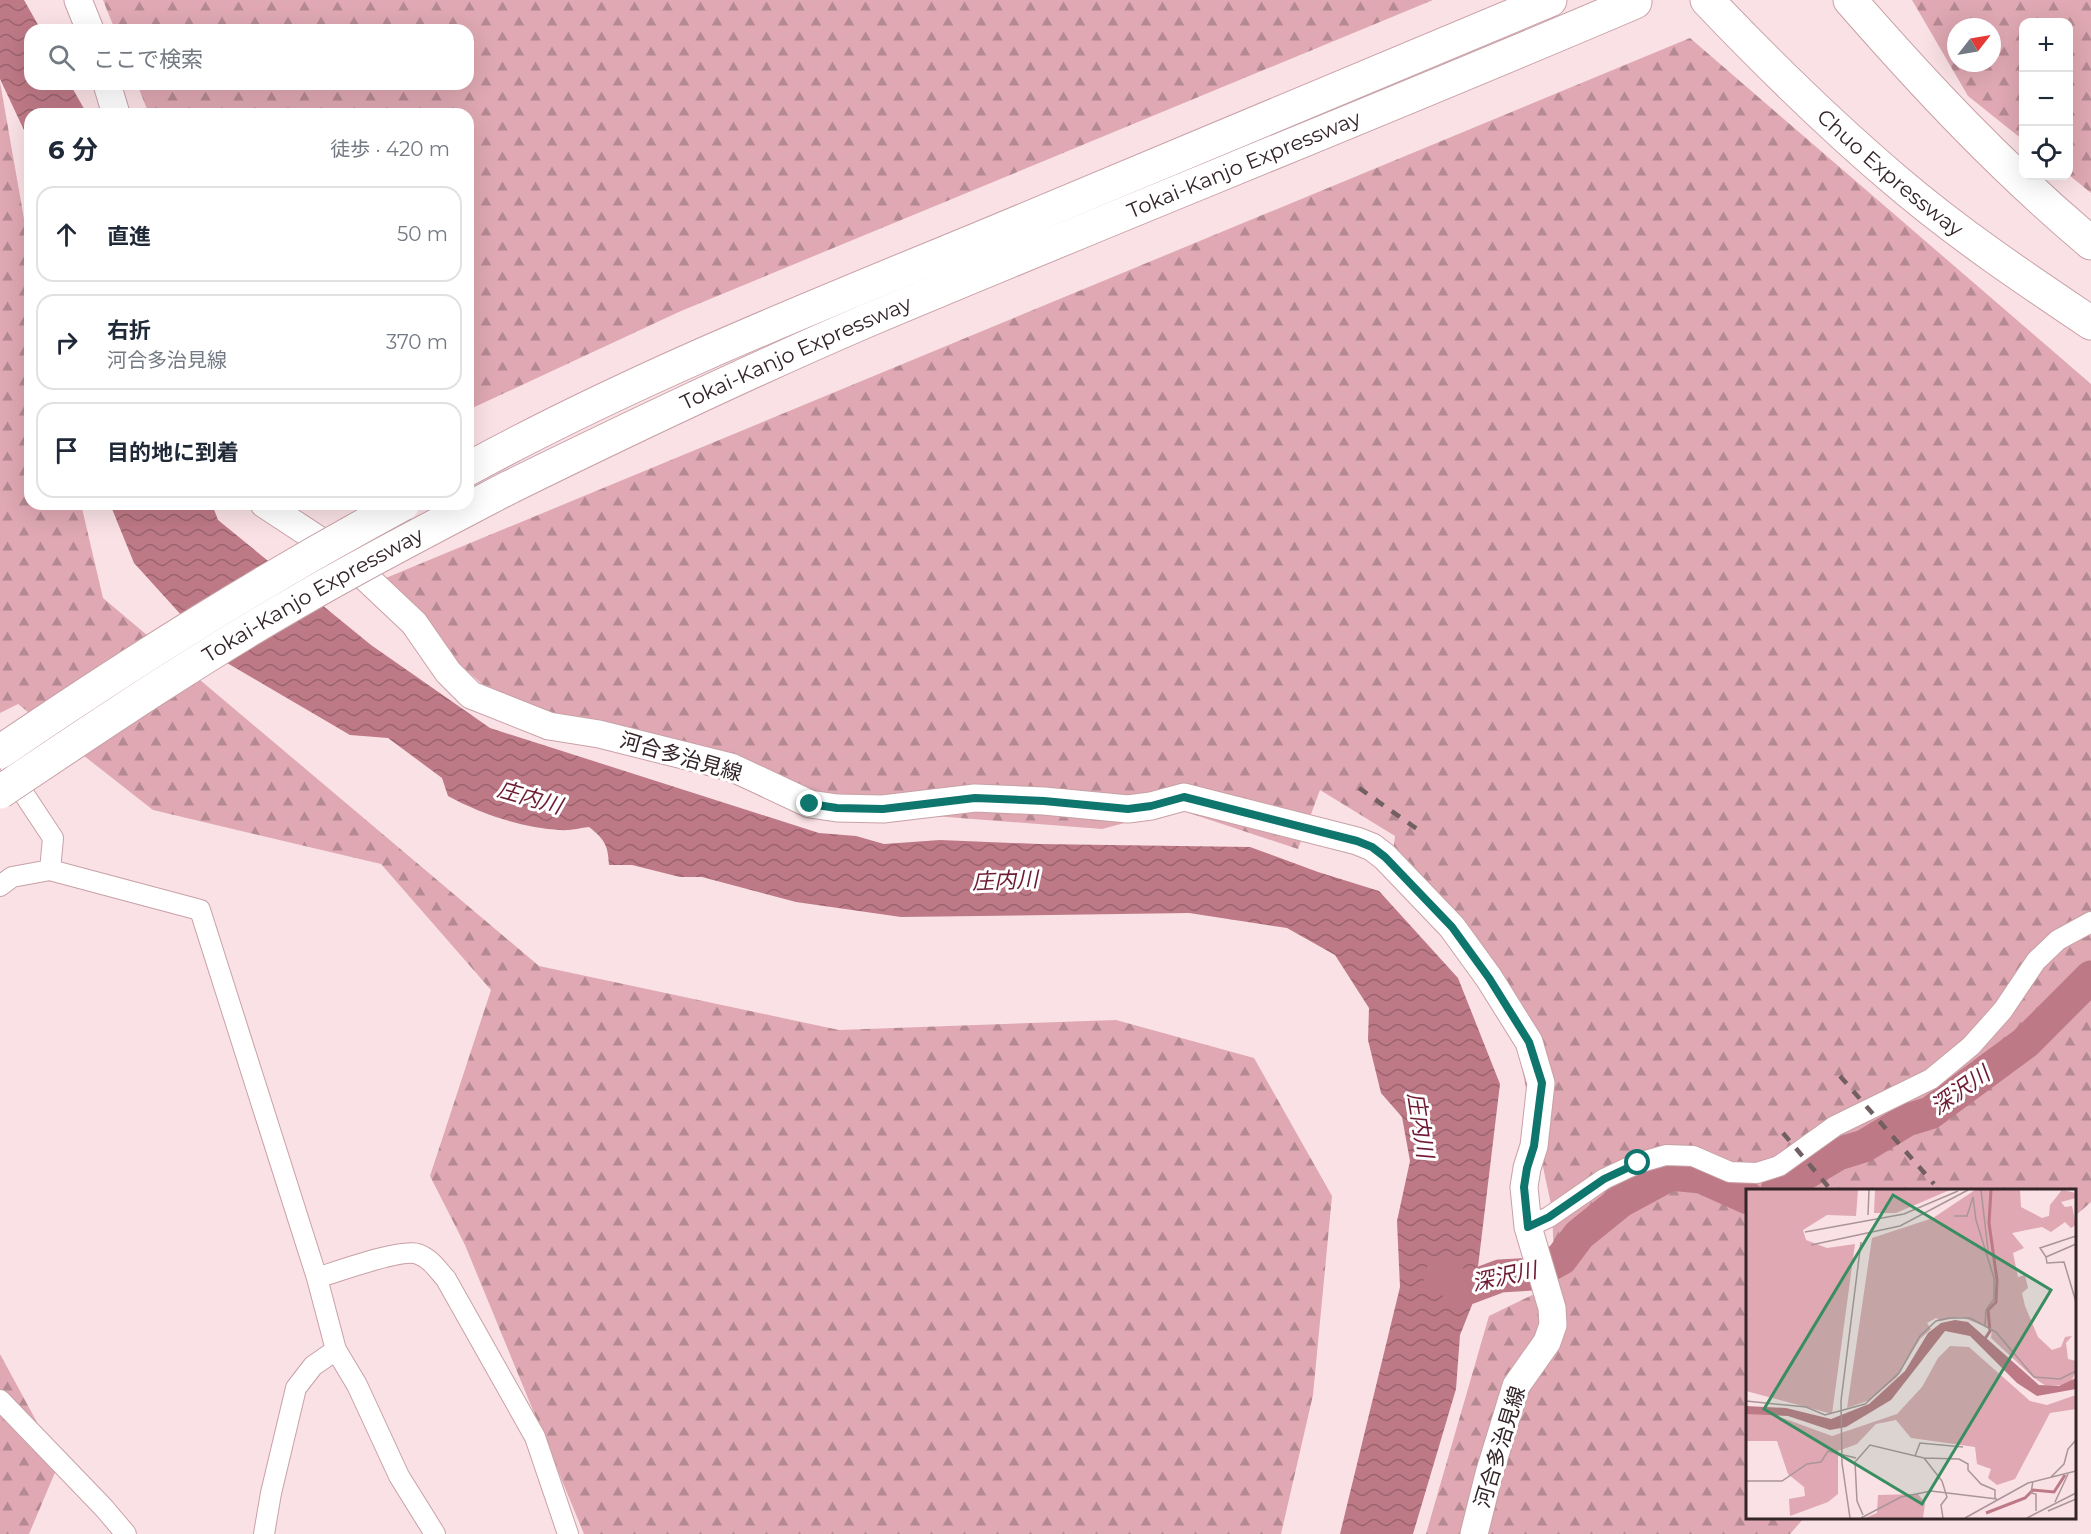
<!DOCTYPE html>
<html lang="ja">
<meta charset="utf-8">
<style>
:root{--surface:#fff;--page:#f2f2f3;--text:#1f2937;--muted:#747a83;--line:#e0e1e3}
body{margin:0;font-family:Montserrat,"Noto Sans JP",sans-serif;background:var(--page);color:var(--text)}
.controls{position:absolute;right:18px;top:18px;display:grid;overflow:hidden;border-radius:12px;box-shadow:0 6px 24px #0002}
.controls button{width:54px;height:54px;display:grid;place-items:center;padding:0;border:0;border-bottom:2px solid var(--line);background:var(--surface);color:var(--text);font:30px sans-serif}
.compass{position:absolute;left:1947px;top:18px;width:54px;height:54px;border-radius:50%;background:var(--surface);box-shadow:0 6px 24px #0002;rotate:59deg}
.stop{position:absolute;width:18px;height:18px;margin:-14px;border:4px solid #0f766e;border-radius:50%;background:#fff}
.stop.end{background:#0f766e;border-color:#fff;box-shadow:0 2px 6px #0008}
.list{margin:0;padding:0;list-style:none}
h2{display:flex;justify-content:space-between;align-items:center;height:78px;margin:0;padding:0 24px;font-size:26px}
h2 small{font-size:20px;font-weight:400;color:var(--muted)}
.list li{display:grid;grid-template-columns:39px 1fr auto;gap:18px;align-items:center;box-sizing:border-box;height:96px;margin:0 12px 12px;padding:0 12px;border:2px solid var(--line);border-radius:18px}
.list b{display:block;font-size:22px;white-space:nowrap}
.list p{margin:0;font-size:20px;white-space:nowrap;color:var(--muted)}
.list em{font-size:20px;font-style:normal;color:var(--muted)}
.icon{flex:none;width:33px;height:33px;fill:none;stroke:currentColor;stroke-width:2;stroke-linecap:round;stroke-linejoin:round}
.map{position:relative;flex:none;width:2091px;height:1534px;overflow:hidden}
.search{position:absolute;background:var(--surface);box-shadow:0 6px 24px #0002;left:24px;top:24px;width:450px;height:66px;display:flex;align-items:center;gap:15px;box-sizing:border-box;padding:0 21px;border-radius:18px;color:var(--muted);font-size:22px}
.panel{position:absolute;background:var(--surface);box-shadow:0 6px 24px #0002;left:24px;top:108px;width:450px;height:402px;border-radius:18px}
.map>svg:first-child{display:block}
</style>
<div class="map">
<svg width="2091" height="1534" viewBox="0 0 2091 1534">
<defs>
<pattern id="forest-firs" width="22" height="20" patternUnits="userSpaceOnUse" patternTransform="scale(1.5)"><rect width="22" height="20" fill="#dfa8b2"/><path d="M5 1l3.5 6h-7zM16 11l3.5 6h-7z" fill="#b58991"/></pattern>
<pattern id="water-waves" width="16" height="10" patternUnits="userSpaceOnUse" patternTransform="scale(1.5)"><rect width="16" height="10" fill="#be7986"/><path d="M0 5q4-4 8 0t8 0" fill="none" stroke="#9b636e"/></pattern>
</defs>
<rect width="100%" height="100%" fill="#fae1e5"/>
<!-- forest -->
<path fill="url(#forest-firs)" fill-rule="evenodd" d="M103,0H1433L681,311L468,410V114H149L137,84H468V30H115Z
M1912,0H2091V193L2069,175L2068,22H2024L2023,140L1968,96ZM1956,27H1992V63H1956Z
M1690,38L2091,384V1202L2075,1216L2074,1190H1748V1518H1804L1790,1534H1426L1489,1316L1555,1284L1552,1209L1510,1013L1390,877L1395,836L1320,790L1298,849L1177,809L1102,829L805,806L522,719L369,585Z
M0,82L30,253V504H81L103,598L539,966L839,1030L1116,1020L1254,1058L1332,1196L1313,1395L1281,1534H584L465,1245L430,1176L491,990L381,864L153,810L18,704L0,713Z
M0,1354L59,1463L29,1534H0Z"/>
<!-- water -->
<path fill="url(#water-waves)" d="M0,0H24L41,30H30V84H70L87,114H30V143L0,79Z
M110,504H212L218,520L371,645L490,728L819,833L856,836L884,844L940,840L1039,844L1250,847L1318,872L1379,891L1458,978L1500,1084L1474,1300L1460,1335L1456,1389L1413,1534H1340L1400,1287L1397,1221L1410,1161L1402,1117L1381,1093L1368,1040L1369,1008L1335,955L1287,928L1189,913L901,917L796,902L702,877H680L632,865H609C608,845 605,840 589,827C580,828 570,831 561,830C522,828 481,814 448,796L442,778L388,738L350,735L222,660L134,563Z"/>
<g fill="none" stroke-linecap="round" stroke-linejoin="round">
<!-- river -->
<path stroke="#be7986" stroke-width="33" d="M1777,1190L1838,1154L1864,1146L1907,1120L1930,1113L2025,1043L2091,977
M1440,1277L1468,1288L1500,1276L1533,1274L1561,1259L1579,1235L1621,1201L1671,1174L1701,1177L1748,1198"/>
<!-- minor casing -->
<g stroke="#c8a1a7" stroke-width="22">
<path id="minor" d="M10,773L53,838L50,870
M0,886L12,877L50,870L200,910L317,1278L336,1350L357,1385L399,1476L435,1534
M1528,1227L1549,1217L1604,1179L1638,1163L1666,1155L1693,1156L1730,1172L1757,1173L1779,1166L1835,1126L1931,1079L1971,1046L2003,1010L2036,961L2058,940L2091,922
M317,1278C336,1272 402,1248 418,1254C431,1259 437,1269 446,1279L535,1437L568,1534
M0,1400L104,1508L126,1534
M264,1534L271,1493L296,1388L313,1366L336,1350"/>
</g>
<!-- secondary casing -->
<g stroke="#c8a1a7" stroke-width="29">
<path id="secondary" d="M78,0L90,30
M107,84L116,114
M264,504L343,556L414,623L448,672L471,695L549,726L599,734L731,767L810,804L837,808L883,809L975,798L1044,801L1128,809L1151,806L1184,797L1357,841L1372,847L1385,857L1452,927L1489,978L1529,1042L1541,1083L1534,1146L1527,1168L1524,1187L1528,1227L1552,1308L1553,1325L1547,1342L1516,1386L1489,1474L1474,1534"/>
</g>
<!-- motorway casing -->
<g stroke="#c8a1a7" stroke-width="35">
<g id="motorway">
<path id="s1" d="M1707,0C1767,63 1829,124 1895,180C1957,233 2024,278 2091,323"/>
<path d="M1850,0C1925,86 2003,169 2091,243"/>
<path d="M468,469C633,379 808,309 981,238C1171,159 1361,80 1550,0"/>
<path id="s2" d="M508,488C626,430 745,373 866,321C1122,213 1380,111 1635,2"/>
</g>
</g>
<!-- minor -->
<use href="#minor" stroke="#fff" stroke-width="20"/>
<!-- secondary -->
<use href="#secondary" stroke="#fff" stroke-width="27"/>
<!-- motorway -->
<use href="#motorway" stroke="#fff" stroke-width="33"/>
<!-- rail -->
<path stroke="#715f62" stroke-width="4.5" stroke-dasharray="10 10" stroke-linecap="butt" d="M1359,788L1424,834
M1840,1076L1934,1184
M1783,1133L1831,1190"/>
<!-- motorway-bridge casing -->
<g stroke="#c8a1a7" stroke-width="35" stroke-linecap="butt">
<g id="motorway-bridge">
<path d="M0,752C130,663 264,579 403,504"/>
<path id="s3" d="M0,792C97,727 194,661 295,603C365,562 437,525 508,488"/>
</g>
</g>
<!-- motorway-bridge -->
<use href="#motorway-bridge" stroke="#fff" stroke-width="33"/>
</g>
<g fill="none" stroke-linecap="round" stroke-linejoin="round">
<!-- route -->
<path stroke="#0f766e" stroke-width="8" d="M810,804L837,808L883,809L975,798L1044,801L1128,809L1151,806L1184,797L1357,841L1372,847L1385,857L1452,927L1489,978L1529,1042L1542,1083L1534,1146L1527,1168L1524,1187L1528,1227L1549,1217L1604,1179L1638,1163"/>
</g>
<g text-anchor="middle" stroke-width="6" stroke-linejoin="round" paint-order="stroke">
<!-- street labels -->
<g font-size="21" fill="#332427" stroke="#fff">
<text dy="7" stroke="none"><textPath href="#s2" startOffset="804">Tokai-Kanjo Expressway</textPath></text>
<text dy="7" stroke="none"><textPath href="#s1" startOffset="252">Chuo Expressway</textPath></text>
<text dy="7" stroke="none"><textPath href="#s2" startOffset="318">Tokai-Kanjo Expressway</textPath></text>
<text dy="7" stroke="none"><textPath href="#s3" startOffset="370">Tokai-Kanjo Expressway</textPath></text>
<text transform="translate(681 757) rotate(16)" y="7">河合多治見線</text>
<text transform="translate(1500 1447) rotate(-73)" y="7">河合多治見線</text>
</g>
<!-- water labels -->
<g font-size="22" font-style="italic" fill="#6e1a33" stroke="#fff">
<text transform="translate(530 797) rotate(16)" y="8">庄内川</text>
<text transform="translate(1005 880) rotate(-2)" y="8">庄内川</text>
<text transform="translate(1960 1090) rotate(-35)" y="8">深沢川</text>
<text transform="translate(1421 1125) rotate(81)" y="8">庄内川</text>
<text transform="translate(1504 1276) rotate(-12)" y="8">深沢川</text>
</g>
</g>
<!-- overview -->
<g transform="translate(1746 1189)">
<rect width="330" height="330" fill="#fae1e5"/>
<path d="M0,1H112L110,27L81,26L57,41L60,51L81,59L109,55L86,225L0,202ZM129,1H204L150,24H128ZM229,1H274L275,18L296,29L303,27L304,16L316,1L330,4V9L315,13L319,18L326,17L330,36L325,39L319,33L305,43L296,38L266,44L278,59L267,64L272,88L279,86L282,99L276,104L279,117L292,148L306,161L315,158L319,148L326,147L320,154L322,170L330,172V183L323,196L300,197L288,189L245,149L246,140L215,128L194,132L190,129L181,134L185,140L174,150L151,188L124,211L101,219L126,49L187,29ZM204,157L223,158L284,212L301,216L330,206V220L304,224L269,290L251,296L242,289L245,280L231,275L229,258L165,249L150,231L130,235L111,255L92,262V305L82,313L44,327L43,310L59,307L58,298L42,285L31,252H0V225L20,223L86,247L151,225L176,198L192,169ZM172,305L179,314L177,329H119L131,324L132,306Z" fill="#dfa8b2"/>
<path d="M209,131L222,133L293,196L313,197L330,189V200L291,207L271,194L224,147L199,142L145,211L100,238L84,241L42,227L0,225V217L40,219L85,230L123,215L159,182L182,144L195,134Z" fill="#be7986"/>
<path fill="none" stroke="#be7986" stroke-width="3" d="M238,151L244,142L242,121L250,113L251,91L243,34L245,1M240,324L279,309L287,301L308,303L319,286"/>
<path fill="none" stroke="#aa9599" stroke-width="1.5" d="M235,1L242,61M122,26L123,1M208,27H221L227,8L230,31L248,89V110L240,121L239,136M59,43L158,25L212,2M330,55L300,68L301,74L318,73L330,113M65,56L154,37L222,1M300,68L294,59L330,47M0,212L60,218L79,226L119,215L153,184L174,147L190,132L203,129H224L250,143L288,188L314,190L330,182M169,267L174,254L217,258M178,269L196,292L201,308L195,316L197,329M305,288L318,275L322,260L330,251M0,292H36L61,275L75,273L82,262L110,269M287,292L285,304L290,305V322M309,313L322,285M302,322L330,310M117,326L111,312L109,273L124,256L178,269L213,270L222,275V281L235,295L249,301V309M104,329L96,274L95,212L115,53M115,329L155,308L185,302L251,310M219,329L282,294L330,282M281,329L330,304"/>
<path fill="#398e61" fill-opacity="0.15" stroke="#398e61" stroke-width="3" d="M147,6L305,101L176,315L18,220Z"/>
<rect width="330" height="330" fill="none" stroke="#332427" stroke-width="3"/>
</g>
</svg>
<div class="controls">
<button>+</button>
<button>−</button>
<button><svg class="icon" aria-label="locate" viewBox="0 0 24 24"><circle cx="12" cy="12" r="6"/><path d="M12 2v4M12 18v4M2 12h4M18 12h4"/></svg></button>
</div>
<svg class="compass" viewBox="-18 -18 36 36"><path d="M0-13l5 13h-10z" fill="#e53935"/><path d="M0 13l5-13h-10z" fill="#747a83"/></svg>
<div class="stop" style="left:1638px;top:1163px"></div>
<div class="stop end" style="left:810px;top:804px"></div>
<div class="search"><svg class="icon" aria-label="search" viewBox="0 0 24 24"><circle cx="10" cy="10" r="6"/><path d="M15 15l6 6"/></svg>ここで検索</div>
<section class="panel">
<h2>6 分<small>徒歩 · 420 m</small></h2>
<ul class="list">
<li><svg class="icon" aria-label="ahead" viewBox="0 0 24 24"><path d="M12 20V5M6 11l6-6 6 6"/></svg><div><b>直進</b></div><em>50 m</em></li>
<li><svg class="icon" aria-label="right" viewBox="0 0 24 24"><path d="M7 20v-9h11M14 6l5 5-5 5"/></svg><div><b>右折</b><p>河合多治見線</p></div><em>370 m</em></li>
<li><svg class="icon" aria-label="arrive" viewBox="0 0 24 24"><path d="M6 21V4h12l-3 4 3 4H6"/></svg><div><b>目的地に到着</b></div></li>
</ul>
</section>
</div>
